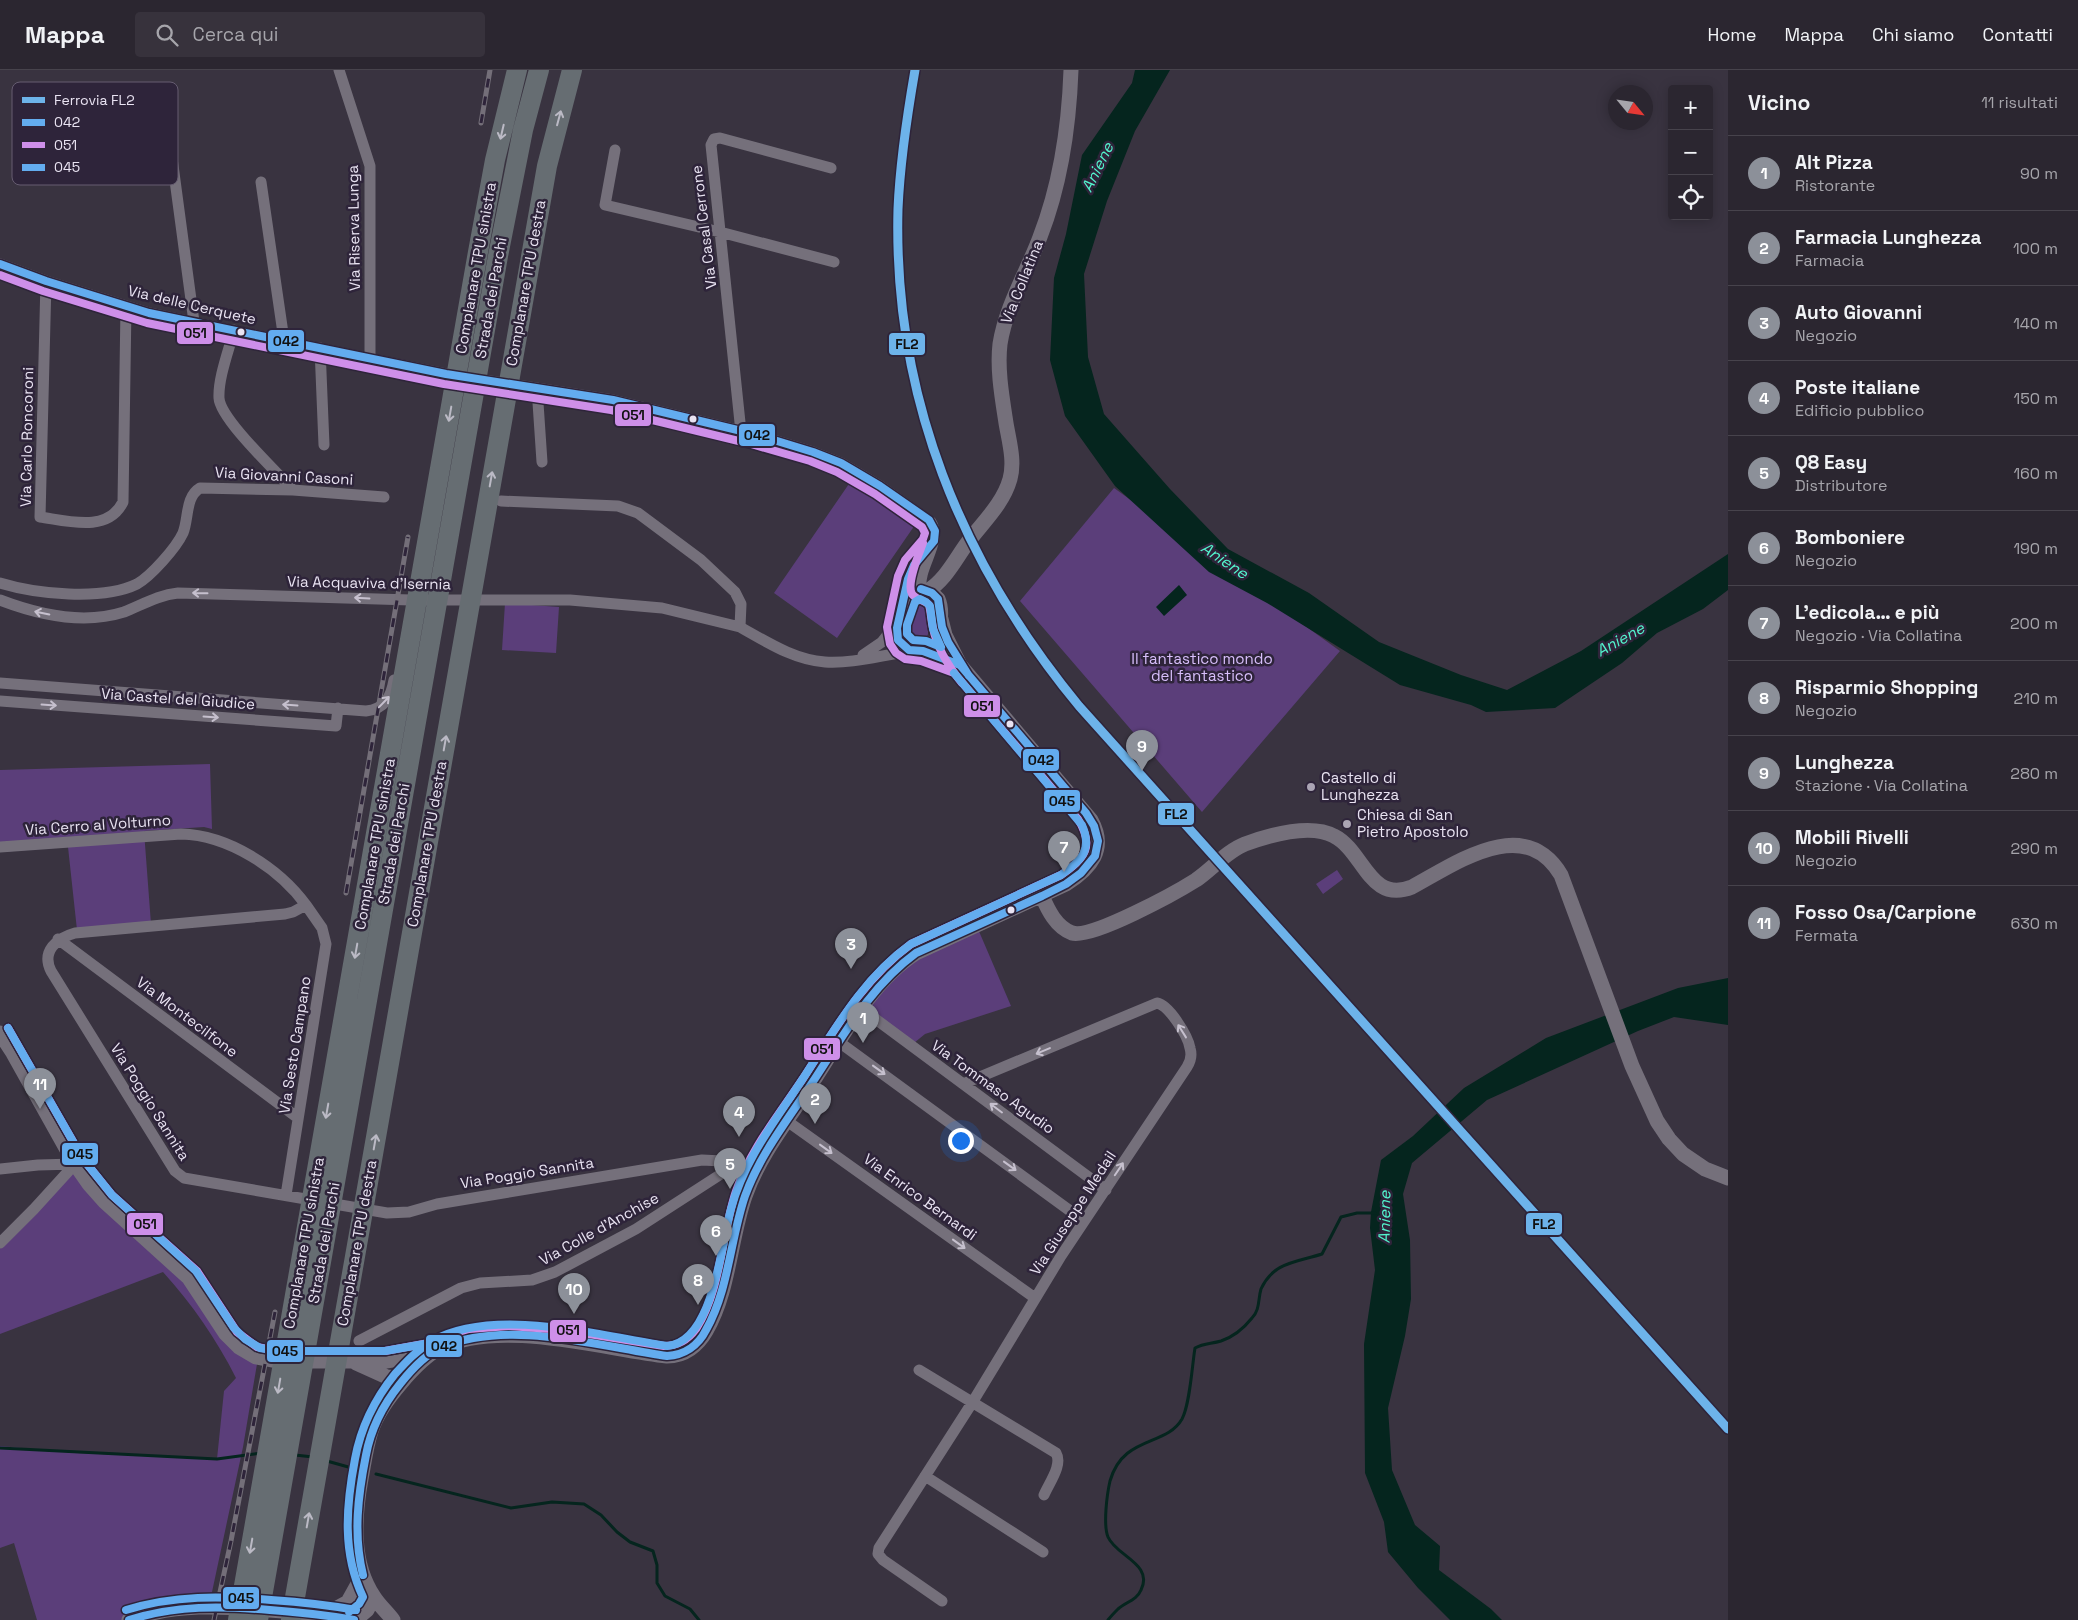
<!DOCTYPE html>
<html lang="it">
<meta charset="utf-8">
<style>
:root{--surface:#2b2630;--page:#37323c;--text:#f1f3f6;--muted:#a6a5ab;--line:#47434c;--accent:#8c9099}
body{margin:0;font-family:"Space Grotesk",sans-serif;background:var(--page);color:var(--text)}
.controls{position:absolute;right:15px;top:15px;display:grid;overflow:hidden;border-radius:5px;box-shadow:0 2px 12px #0003}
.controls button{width:45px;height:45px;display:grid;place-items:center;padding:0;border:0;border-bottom:1px solid var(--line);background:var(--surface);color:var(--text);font:25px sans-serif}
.compass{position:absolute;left:1608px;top:15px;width:45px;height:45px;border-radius:50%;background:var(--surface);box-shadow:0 2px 12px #0003;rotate:119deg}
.you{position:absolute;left:960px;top:1070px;width:18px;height:18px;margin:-12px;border:4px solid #fff;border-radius:50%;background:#1a73e8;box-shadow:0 0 0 8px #1a73e833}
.badge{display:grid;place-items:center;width:32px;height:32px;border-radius:50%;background:var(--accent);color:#fff;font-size:16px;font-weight:700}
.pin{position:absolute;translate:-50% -41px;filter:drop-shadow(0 1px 2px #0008)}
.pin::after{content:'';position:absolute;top:26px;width:18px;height:15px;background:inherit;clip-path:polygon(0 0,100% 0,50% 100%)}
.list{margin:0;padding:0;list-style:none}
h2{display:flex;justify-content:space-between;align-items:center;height:65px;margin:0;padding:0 20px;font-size:21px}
h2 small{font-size:16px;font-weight:400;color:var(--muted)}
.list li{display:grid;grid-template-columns:32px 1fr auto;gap:15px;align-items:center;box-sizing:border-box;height:75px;padding:0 20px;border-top:1px solid var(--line)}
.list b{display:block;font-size:19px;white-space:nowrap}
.list p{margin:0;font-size:16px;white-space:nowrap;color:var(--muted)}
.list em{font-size:16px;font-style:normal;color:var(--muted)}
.icon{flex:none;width:28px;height:28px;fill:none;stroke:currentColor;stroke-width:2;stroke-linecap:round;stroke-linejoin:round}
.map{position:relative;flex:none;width:1728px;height:1550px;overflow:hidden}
header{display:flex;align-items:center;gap:30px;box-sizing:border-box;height:70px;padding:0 25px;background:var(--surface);border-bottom:1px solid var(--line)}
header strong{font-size:24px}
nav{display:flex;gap:28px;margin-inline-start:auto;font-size:18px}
.search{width:350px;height:45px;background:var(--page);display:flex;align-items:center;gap:12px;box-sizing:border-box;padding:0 18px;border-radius:5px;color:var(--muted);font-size:19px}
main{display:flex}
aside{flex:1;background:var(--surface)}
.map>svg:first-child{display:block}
</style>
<header>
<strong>Mappa</strong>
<div class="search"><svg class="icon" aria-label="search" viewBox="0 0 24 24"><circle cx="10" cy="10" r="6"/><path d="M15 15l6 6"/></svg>Cerca qui</div>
<nav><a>Home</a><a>Mappa</a><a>Chi siamo</a><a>Contatti</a></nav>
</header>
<main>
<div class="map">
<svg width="1728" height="1550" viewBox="0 0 1728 1550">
<rect width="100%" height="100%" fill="#393340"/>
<!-- green -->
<path fill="#5b3e7a" d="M853,408L917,452L837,568L774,523Z
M1114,418L1340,581L1202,742L1020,531Z
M918,528L924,529L928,533V564L925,571L916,574L907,569C901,559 908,534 918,528Z
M505,533L559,537L556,583L502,580Z
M210,694L212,759L204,757L144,761L151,854L77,860L68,777L0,782V700Z
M1337,800L1343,809L1323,824L1316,814Z
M978,859L1011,936L925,964L914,973L867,939L915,887Z
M75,1094L166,1187L224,1261L258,1288L243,1377L209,1536L150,1550H37L14,1473L0,1478V1376L75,1383L217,1389L224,1321L236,1308C217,1270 192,1234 163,1202L0,1264V1170Z"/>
<!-- water -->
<path fill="#05251e" d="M1135,0H1170L1135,61L1107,131L1084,204L1088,287L1104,344L1170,419L1228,479L1309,523L1379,572L1461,605L1507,620L1581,581L1728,484V520L1703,539L1657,563L1622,593L1555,638L1486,642L1471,635L1400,615L1267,533L1209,502L1115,416L1065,346L1050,290L1054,208L1066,164L1082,85L1132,13Z
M1179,515L1187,525L1164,546L1156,537Z
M1728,908V955L1674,947L1638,961L1487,1030L1412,1093L1403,1124L1410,1170L1411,1229L1405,1266L1388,1338L1392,1400L1415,1455L1440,1476L1439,1500L1491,1539L1502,1550H1450L1418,1518L1388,1482L1384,1452L1365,1403L1364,1274L1375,1200L1370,1158L1371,1142L1381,1090L1413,1066L1464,1018L1546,968L1678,918Z"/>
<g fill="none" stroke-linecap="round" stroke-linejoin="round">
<!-- stream -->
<path stroke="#05251e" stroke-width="3" d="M0,1378L217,1389L261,1383
M295,1385L313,1387
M327,1391L359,1400
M376,1404L511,1438L552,1432L584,1434L601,1445L617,1462L630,1472L653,1481L657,1495V1513L665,1526L690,1539L699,1550
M1108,1550C1111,1546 1115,1542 1118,1539C1126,1532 1137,1530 1141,1520C1154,1494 1116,1486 1108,1467C1103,1455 1107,1424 1110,1411C1123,1365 1166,1377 1182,1349C1190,1334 1192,1296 1195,1278C1204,1273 1211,1274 1221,1271C1233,1267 1244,1258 1252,1248C1260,1240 1258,1229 1261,1219C1273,1192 1297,1192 1322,1184L1341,1147L1357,1143H1375"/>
<!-- street -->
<path stroke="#75707b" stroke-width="11" d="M339,0L370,96V289
M615,80L605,135L720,162L834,192
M172,88L194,252
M261,112L284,270
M0,194L46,211L149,243L370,289L446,304L613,330L754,364L813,382L841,393L880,416L931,452C943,472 918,496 921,519
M46,211L40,447C68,451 108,463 123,432L126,236
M234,260C229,280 218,308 219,328C220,349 277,402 293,420
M320,278L324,375
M537,318L542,392
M741,362L711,75L714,69L720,68L831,98
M501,431L618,436L638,443L701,490L735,522L741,534L740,557C767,572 794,590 825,592C854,594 885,584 914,581
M0,513C36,524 102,531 137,514C151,506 176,478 183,463C189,448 185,427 200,418L293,420L384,427
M0,530C39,545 83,555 124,542C142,535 158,525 178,523L411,530H570L662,538L740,557
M903,532C905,511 913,495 927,479
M863,585L882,572L897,553
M0,613L366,641C385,639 391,627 394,610
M0,631L336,656L338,638
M0,777L181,764C228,765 279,798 306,835L293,842L285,844L75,863C57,868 41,881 51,901L175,1101L184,1108L387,1143L409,1142L437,1134L702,1090L722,1091L756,1100
M58,869L298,1048
M862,939L1106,1120
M839,972L1084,1151
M787,1051L1035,1228
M0,1099L38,1095L75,1094
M286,1125L326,874L322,858L306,835
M0,1173L34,1139L75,1094
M359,1271L461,1218L480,1213L532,1210L555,1202L636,1159L735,1095
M919,1300L1056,1383C1063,1395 1049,1413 1044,1425
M925,1406L1043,1482
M942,1531L883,1490L878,1484L879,1478L972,1333L1061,1186L1187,997C1191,991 1192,985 1190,978C1188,966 1169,935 1157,933L963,1014"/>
<!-- secondary -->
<path stroke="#75707b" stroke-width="15" d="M921,519L932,523L938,529C941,536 941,545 940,552C939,559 938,568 933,574C922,586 900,582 897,565C895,556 899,548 901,539C905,528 908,520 921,519Z
M927,521C945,511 956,488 968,472C983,452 1003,434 1010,409C1015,391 1009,371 1006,353C1002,327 997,299 1000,274C1006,236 1027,202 1040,167C1061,113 1069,57 1071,0
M923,581L960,595
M1042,826C1048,840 1056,857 1072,863C1092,869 1177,822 1196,810C1212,799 1227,781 1245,774C1270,765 1310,753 1334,766C1364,781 1369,834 1412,817C1455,794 1524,743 1561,805L1632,996L1657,1051L1669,1069L1683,1084L1705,1099L1728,1108
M0,963L13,983L75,1094L89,1114L105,1132L189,1208L226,1264L239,1277L256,1287L277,1291H386L430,1284
M356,1293L387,1307L404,1309
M326,1544L348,1532L363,1505
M129,1550C175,1533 221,1536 270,1540C298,1542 326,1544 354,1550
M355,1550L367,1540L374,1527
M393,1550C387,1542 379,1535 374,1527C351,1493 354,1448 361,1409C364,1393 366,1377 371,1361C377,1343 388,1328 401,1313C412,1300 425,1286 440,1278C499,1248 604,1279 667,1286C685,1286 698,1275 706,1261C729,1222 730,1169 745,1126C759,1086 787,1051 810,1016C839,972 871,911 916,883L1066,814C1091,798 1107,779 1091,750L960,595L945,565L941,549"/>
<!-- highway -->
<path stroke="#666d72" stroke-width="20" d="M238,1550L478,182L495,90L517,0
M258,1550L498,186L523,60L539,0
M291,1550L547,96L572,0"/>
<!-- rail casing -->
<g stroke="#746f79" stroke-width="5">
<path id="rail" d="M481,53L490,0
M346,823L408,467
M214,1550L231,1471L275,1242"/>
</g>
<!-- rail -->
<use href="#rail" stroke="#2e243a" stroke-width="3" stroke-dasharray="9" stroke-linecap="butt"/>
<!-- bus-1 casing -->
<g stroke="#2e243a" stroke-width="11">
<path id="bus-1" d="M0,194L46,211L149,243L446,304L613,330L754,364L813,382L841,393L880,416L929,450L935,461L934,471L914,495L908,509L897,558L898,570L909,580L923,581L960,595L1086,743L1094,756L1098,771L1095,786L1081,803L1066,814L1042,826L916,883C868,918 841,970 808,1019C785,1053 759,1087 745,1126C730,1170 729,1219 706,1260C698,1276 684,1285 667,1286C598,1276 509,1249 442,1277C426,1284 411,1300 400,1314C383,1335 371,1358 366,1385C358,1425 353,1465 363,1505
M921,519L932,523L938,529L942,557L948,572L969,606
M129,1550C176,1535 221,1536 270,1540C298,1542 326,1545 354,1550"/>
</g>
<!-- bus-2 casing -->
<g stroke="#2e243a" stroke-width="11">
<path id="bus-2" d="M0,205L43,221L147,253L444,314L611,340L751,374L810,391L837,402L875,424L922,457L925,463L923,469L905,490L898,506L887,557L890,574L896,583L905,589L921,591L954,603L1078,749C1095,777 1085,788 1061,805L911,874C862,910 834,961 802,1010C778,1046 750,1080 736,1121C721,1165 722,1218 696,1259C688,1270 678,1276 664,1276L564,1260L509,1256L469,1259L444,1266L429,1273L385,1281H278L257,1277L237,1262L197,1201L112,1125L83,1089L8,958
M923,473C919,484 906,513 912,524C916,530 925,530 929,535C931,542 931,550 933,558C937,579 949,597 962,613"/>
</g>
<!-- bus-3 casing -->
<g stroke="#2e243a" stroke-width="11">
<path id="bus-3" d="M920,529L926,532L930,536L933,559L941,577L926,571L913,570L907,564V555L915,532Z
M8,958L83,1089L112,1125L196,1201L234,1258L245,1269L260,1278L278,1281H385L430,1273
M126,1540C174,1525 221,1526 271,1530C300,1532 328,1535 356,1540
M349,1542L359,1534L363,1527C342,1483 346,1436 355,1389C361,1356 374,1330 395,1304C406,1292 417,1280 432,1271C494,1236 601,1266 667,1276C714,1272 721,1174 731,1139C744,1090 775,1051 802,1010C834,961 862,909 911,874L1061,805C1081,791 1093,780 1082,755L954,603"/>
</g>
<!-- bus-1 -->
<use href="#bus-1" stroke="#63acef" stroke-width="8"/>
<!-- bus-2 -->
<use href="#bus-2" stroke="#ce8fe9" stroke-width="8"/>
<!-- bus-3 -->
<use href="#bus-3" stroke="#63acef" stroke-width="8"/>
<!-- rail-1 casing -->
<g stroke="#2e243a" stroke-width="12">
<path id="rail-1" d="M915,0C907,46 900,92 898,139C893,326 961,493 1079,636L1728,1359"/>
</g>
<!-- rail-1 -->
<use href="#rail-1" stroke="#6db3ea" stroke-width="9"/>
</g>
<!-- one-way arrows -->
<defs><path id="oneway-shaft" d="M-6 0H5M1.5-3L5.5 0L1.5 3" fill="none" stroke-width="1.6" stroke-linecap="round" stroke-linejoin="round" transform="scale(1.25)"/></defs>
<g stroke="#bbbac5">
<use href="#oneway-shaft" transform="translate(559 48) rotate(-75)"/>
<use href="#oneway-shaft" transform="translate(502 62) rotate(103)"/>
<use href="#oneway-shaft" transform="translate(450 344) rotate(100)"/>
<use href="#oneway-shaft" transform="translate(491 409) rotate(-80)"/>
<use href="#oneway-shaft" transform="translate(445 673) rotate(-80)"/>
<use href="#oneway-shaft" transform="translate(356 881) rotate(100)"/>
<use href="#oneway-shaft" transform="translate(327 1041) rotate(100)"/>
<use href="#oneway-shaft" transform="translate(375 1072) rotate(-80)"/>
<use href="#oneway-shaft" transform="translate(279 1316) rotate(100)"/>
<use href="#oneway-shaft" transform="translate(308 1450) rotate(-80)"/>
<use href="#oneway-shaft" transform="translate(251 1476) rotate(100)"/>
</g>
<g stroke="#c6c0ce">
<use href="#oneway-shaft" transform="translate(200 523) rotate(-179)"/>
<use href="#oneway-shaft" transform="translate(362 528) rotate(-177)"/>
<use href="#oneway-shaft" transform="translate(42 543) rotate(-168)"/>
<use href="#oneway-shaft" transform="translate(384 632) rotate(-46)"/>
<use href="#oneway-shaft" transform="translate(49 635) rotate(4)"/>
<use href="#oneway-shaft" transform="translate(290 635) rotate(-176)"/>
<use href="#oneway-shaft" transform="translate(211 647) rotate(4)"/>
<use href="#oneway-shaft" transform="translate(1182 961) rotate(-122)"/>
<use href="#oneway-shaft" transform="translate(1043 981) rotate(157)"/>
<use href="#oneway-shaft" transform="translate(879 1000) rotate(36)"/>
<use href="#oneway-shaft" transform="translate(996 1038) rotate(-143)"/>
<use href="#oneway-shaft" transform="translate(826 1079) rotate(36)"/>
<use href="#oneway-shaft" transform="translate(1010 1096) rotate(36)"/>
<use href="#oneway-shaft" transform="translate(1119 1099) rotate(-56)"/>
<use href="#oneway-shaft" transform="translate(959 1174) rotate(36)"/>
</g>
<!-- markers -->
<g fill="#e9e3f2" stroke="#2e243a" stroke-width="2">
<circle cx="241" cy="262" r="4.5"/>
<circle cx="693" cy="349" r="4.5"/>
<circle cx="1010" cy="654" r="4.5"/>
<circle cx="1011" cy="840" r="4.5"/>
</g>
<g fill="#aba5b4" stroke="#2e243a" stroke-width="2">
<circle cx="1311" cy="717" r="5"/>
<circle cx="1347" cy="754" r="5"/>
</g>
<g text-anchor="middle" stroke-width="5" stroke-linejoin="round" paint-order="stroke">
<!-- street labels -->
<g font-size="15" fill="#e9e3f2" stroke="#2e243a">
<text transform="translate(704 157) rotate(-97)" y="5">Via Casal Cerrone</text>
<text transform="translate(354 158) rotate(-91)" y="5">Via Riserva Lunga</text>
<text transform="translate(476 198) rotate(-80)" y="5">Complanare TPU sinistra</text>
<text transform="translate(1022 212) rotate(-68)" y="5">Via Collatina</text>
<text transform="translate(526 213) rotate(-80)" y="5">Complanare TPU destra</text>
<text transform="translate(491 228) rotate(-80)" y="5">Strada dei Parchi</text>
<text transform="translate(192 235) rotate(13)" y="5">Via delle Cerquete</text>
<text transform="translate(27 367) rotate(-89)" y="5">Via Carlo Roncoroni</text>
<text transform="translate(284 406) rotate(3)" y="5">Via Giovanni Casoni</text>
<text transform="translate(369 513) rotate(1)" y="5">Via Acquaviva d'Isernia</text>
<text transform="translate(178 629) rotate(4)" y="5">Via Castel del Giudice</text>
<text transform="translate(98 755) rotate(-4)" y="5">Via Cerro al Volturno</text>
<text transform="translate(375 774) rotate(-80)" y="5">Complanare TPU sinistra</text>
<text transform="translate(394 774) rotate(-80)" y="5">Strada dei Parchi</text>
<text transform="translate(427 774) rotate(-80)" y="5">Complanare TPU destra</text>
<text transform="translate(187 947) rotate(37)" y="5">Via Montecilfone</text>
<text transform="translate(295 975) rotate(-81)" y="5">Via Sesto Campano</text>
<text transform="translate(993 1017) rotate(36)" y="5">Via Tommaso Agudio</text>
<text transform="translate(150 1032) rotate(58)" y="5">Via Poggio Sannita</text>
<text transform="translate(527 1103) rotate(-9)" y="5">Via Poggio Sannita</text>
<text transform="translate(920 1127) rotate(36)" y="5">Via Enrico Bernardi</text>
<text transform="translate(1073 1143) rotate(-57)" y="5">Via Giuseppe Medail</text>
<text transform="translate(599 1159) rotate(-29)" y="5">Via Colle d'Anchise</text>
<text transform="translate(304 1173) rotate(-80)" y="5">Complanare TPU sinistra</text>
<text transform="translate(324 1173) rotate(-80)" y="5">Strada dei Parchi</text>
<text transform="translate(357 1173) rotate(-80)" y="5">Complanare TPU destra</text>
</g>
<!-- park labels -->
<g font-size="15" fill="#d8bffc" stroke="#2e243a">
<text x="1202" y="594">Il fantastico mondo<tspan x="1202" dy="17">del fantastico</tspan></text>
</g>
<!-- poi labels -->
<g font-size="15" fill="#e9e3f2" stroke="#2e243a" text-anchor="start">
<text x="1321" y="713">Castello di<tspan x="1321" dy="17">Lunghezza</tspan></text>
<text x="1357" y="750">Chiesa di San<tspan x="1357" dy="17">Pietro Apostolo</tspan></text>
</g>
<!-- water labels -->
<g font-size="16" font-style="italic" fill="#53f5ce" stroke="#2e243a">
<text transform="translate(1097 97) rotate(-64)" y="6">Aniene</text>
<text transform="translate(1225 490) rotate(34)" y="6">Aniene</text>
<text transform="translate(1620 569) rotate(-29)" y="6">Aniene</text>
<text transform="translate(1384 1147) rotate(-89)" y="6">Aniene</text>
</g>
</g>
<!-- legend -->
<rect x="12" y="12" width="166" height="103" rx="8" fill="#2e243a" stroke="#665d71" stroke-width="1"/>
<rect x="22" y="27" width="23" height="6" fill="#6db3ea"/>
<rect x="22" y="49" width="23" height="7" fill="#63acef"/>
<rect x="22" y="72" width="23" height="6" fill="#ce8fe9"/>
<rect x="22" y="94" width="23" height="7" fill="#63acef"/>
<g font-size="14" fill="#e9e3f2">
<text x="54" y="35">Ferrovia FL2</text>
<text x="54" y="57">042</text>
<text x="54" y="80">051</text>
<text x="54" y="102">045</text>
</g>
<g stroke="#2e243a" stroke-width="2">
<rect x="176" y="251" width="38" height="24" rx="5" fill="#ce8fe9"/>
<rect x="267" y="259" width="38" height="24" rx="5" fill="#63acef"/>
<rect x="888" y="262" width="38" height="24" rx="5" fill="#6db3ea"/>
<rect x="614" y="333" width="38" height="24" rx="5" fill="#ce8fe9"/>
<rect x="738" y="353" width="38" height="24" rx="5" fill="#63acef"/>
<rect x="963" y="624" width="38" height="24" rx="5" fill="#ce8fe9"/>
<rect x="1022" y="678" width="38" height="24" rx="5" fill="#63acef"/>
<rect x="1043" y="719" width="38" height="24" rx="5" fill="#63acef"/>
<rect x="1157" y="732" width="38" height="24" rx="5" fill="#6db3ea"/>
<rect x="803" y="967" width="38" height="24" rx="5" fill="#ce8fe9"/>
<rect x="61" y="1072" width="38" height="24" rx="5" fill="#63acef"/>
<rect x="1525" y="1142" width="38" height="24" rx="5" fill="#6db3ea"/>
<rect x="126" y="1142" width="38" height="24" rx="5" fill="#ce8fe9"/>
<rect x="549" y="1249" width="38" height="24" rx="5" fill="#ce8fe9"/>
<rect x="425" y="1264" width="38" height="24" rx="5" fill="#63acef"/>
<rect x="266" y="1269" width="38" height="24" rx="5" fill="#63acef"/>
<rect x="222" y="1516" width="38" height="24" rx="5" fill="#63acef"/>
</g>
<g font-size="14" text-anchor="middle" font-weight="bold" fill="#111">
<text x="195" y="268">051</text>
<text x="286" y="276">042</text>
<text x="907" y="279">FL2</text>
<text x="633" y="350">051</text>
<text x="757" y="370">042</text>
<text x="982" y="641">051</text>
<text x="1041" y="695">042</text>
<text x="1062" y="736">045</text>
<text x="1176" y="749">FL2</text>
<text x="822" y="984">051</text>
<text x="80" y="1089">045</text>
<text x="1544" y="1159">FL2</text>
<text x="145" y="1159">051</text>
<text x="568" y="1265">051</text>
<text x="444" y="1281">042</text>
<text x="285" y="1286">045</text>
<text x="241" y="1533">045</text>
</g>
</svg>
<div class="controls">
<button>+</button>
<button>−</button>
<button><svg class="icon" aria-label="locate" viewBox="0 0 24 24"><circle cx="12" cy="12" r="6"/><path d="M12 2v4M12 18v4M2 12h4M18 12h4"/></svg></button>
</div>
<svg class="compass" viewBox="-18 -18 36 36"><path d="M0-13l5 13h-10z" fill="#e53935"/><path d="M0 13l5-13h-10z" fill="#a6a5ab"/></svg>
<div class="you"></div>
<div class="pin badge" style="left:863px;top:973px">1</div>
<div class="pin badge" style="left:815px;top:1054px">2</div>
<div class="pin badge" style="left:851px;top:899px">3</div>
<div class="pin badge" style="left:739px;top:1067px">4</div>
<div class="pin badge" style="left:730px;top:1119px">5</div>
<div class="pin badge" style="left:716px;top:1186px">6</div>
<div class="pin badge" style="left:1064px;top:802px">7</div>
<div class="pin badge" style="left:698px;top:1235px">8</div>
<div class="pin badge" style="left:1142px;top:701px">9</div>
<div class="pin badge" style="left:574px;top:1244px">10</div>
<div class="pin badge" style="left:40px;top:1039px">11</div>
</div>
<aside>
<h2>Vicino<small>11 risultati</small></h2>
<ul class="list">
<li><span class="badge">1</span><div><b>Alt Pizza</b><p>Ristorante</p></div><em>90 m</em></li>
<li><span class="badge">2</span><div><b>Farmacia Lunghezza</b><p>Farmacia</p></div><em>100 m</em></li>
<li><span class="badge">3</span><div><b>Auto Giovanni</b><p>Negozio</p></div><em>140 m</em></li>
<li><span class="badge">4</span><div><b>Poste italiane</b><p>Edificio pubblico</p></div><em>150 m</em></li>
<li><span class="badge">5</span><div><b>Q8 Easy</b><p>Distributore</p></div><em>160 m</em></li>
<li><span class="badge">6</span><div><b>Bomboniere</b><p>Negozio</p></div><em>190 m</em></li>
<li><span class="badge">7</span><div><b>L'edicola… e più</b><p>Negozio · Via Collatina</p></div><em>200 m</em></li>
<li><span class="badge">8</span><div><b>Risparmio Shopping</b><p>Negozio</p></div><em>210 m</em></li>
<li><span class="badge">9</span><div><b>Lunghezza</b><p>Stazione · Via Collatina</p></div><em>280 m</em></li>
<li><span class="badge">10</span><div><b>Mobili Rivelli</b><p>Negozio</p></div><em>290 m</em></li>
<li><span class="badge">11</span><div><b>Fosso Osa/Carpione</b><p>Fermata</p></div><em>630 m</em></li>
</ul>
</aside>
</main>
